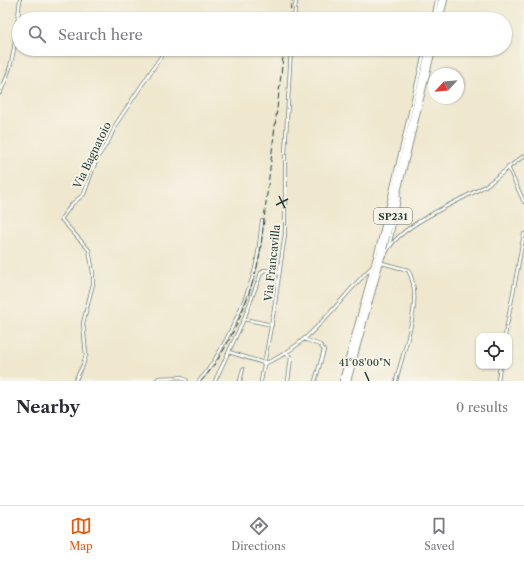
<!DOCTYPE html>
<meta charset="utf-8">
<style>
:root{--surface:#fff;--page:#f2f2f3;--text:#2b2b33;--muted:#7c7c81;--line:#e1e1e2;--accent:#ea580c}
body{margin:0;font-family:"Libre Caslon Text",serif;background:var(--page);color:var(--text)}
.controls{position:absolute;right:12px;bottom:12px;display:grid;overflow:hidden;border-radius:8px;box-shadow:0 1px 3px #0004}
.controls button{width:36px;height:36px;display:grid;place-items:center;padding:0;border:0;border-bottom:1px solid var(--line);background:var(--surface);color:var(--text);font:20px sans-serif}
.compass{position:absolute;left:428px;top:68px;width:36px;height:36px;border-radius:50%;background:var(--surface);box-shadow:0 1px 3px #0004;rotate:244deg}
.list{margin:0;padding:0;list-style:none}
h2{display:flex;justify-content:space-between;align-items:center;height:52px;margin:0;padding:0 16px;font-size:17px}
h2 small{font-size:13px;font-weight:400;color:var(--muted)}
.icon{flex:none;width:22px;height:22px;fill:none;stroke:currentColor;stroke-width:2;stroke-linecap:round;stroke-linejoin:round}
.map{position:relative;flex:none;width:524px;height:381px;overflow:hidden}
.search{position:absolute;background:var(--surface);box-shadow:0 1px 3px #0004;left:12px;right:12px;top:12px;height:44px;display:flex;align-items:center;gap:10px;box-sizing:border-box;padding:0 14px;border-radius:22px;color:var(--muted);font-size:15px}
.sheet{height:124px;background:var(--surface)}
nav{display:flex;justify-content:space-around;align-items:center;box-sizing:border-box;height:56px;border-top:1px solid var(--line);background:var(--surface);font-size:11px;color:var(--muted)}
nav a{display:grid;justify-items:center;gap:2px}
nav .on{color:var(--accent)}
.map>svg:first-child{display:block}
</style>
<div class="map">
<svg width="524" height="381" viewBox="0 0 524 381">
<rect width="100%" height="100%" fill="#f7f3e8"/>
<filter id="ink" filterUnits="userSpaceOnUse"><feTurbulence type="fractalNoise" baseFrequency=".025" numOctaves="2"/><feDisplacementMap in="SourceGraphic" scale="8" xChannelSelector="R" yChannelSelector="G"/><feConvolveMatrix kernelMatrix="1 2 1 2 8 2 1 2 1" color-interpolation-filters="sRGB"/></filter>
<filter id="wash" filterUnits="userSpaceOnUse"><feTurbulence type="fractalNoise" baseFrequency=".012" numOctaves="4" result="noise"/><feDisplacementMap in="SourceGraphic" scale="16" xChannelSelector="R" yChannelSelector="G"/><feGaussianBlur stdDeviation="0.9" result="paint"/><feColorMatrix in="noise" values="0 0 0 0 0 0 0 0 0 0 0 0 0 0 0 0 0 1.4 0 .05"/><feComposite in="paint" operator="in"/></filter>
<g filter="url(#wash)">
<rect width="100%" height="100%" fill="#efe8cf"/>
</g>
<g filter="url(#ink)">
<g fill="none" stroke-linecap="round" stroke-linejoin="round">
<!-- minor casing -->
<g stroke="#68796a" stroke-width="4">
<path id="minor" d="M294,19L296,0
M433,19L437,0
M0,93C15,64 16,32 20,0
M508,167L524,202
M389,247L399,198
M385,255C397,225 457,203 485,186C499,177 510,165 524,156
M382,263L408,270C425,299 403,350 396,381
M244,319L272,325
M505,336L524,234
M304,339L320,345L324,350L315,381
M229,352L264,363
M284,354H287L291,358L288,381
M264,364C309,347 338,300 371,268
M75,381L83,365L86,355L83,323L93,284V273L89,250L61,219L72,204L84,194L97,158L109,140L116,124L166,49
M156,381L159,378L182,377L187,381
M199,381C221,357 246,301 255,269C259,253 260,237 262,221
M215,381L244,319L261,273L264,270L279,272
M240,381L243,369
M261,381L274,310L285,234V154L291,49
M341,381L380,239L425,49
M498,381L500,366"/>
</g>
<!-- highway casing -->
<g stroke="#68796a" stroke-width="6">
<path id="highway" d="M436,19L441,0
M440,19L445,0
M344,381L380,252L429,49
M348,381L383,253L433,49"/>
</g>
<!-- minor -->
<use href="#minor" stroke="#fff" stroke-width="2.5"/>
<!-- highway -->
<use href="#highway" stroke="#fff" stroke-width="4.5"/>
<!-- rail -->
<path stroke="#1f3d34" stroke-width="1" stroke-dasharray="6 3" stroke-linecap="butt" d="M289,19L292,0
M201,381C229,353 252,292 260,254L284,49"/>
</g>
</g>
<!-- ticks -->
<path fill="none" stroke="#1f3d34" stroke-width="1.5" d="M279,196L285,208M276,205L288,199M365,372L369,381"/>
<g text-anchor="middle" stroke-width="4" stroke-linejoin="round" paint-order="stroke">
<!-- shield labels -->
<rect fill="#f7f3e8" stroke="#60746a" stroke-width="1" x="374" y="208" width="38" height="16" rx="3"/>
<g font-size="10" font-weight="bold" fill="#1f3d34">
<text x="393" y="220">SP231</text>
</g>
<!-- street labels -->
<g font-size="11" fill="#1f3d34" stroke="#f7f3e8">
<text transform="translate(92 155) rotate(-64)" y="4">Via Bagnatoio</text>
<text transform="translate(272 263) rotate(-84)" y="4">Via Francavilla</text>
</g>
</g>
<g font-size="10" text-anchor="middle" fill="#1f3d34" stroke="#f7f3e8" stroke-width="4" stroke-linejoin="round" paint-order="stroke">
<text x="365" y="366">41°08'00"N</text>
</g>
</svg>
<div class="controls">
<button><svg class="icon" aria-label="locate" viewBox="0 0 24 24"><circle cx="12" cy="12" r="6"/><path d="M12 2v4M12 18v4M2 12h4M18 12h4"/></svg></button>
</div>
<svg class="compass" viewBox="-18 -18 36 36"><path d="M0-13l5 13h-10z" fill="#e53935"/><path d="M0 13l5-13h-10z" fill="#7c7c81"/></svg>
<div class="search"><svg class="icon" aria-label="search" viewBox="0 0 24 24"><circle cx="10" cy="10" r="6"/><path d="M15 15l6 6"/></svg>Search here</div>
</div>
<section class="sheet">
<h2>Nearby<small>0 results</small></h2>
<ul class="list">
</ul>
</section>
<nav>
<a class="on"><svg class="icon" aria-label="map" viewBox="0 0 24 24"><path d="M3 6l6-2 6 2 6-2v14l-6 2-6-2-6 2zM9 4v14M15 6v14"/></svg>Map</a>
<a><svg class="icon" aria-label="directions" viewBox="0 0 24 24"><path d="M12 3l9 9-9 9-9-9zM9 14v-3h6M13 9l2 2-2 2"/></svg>Directions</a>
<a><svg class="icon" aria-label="saved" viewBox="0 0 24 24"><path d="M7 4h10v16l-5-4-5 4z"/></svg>Saved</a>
</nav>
